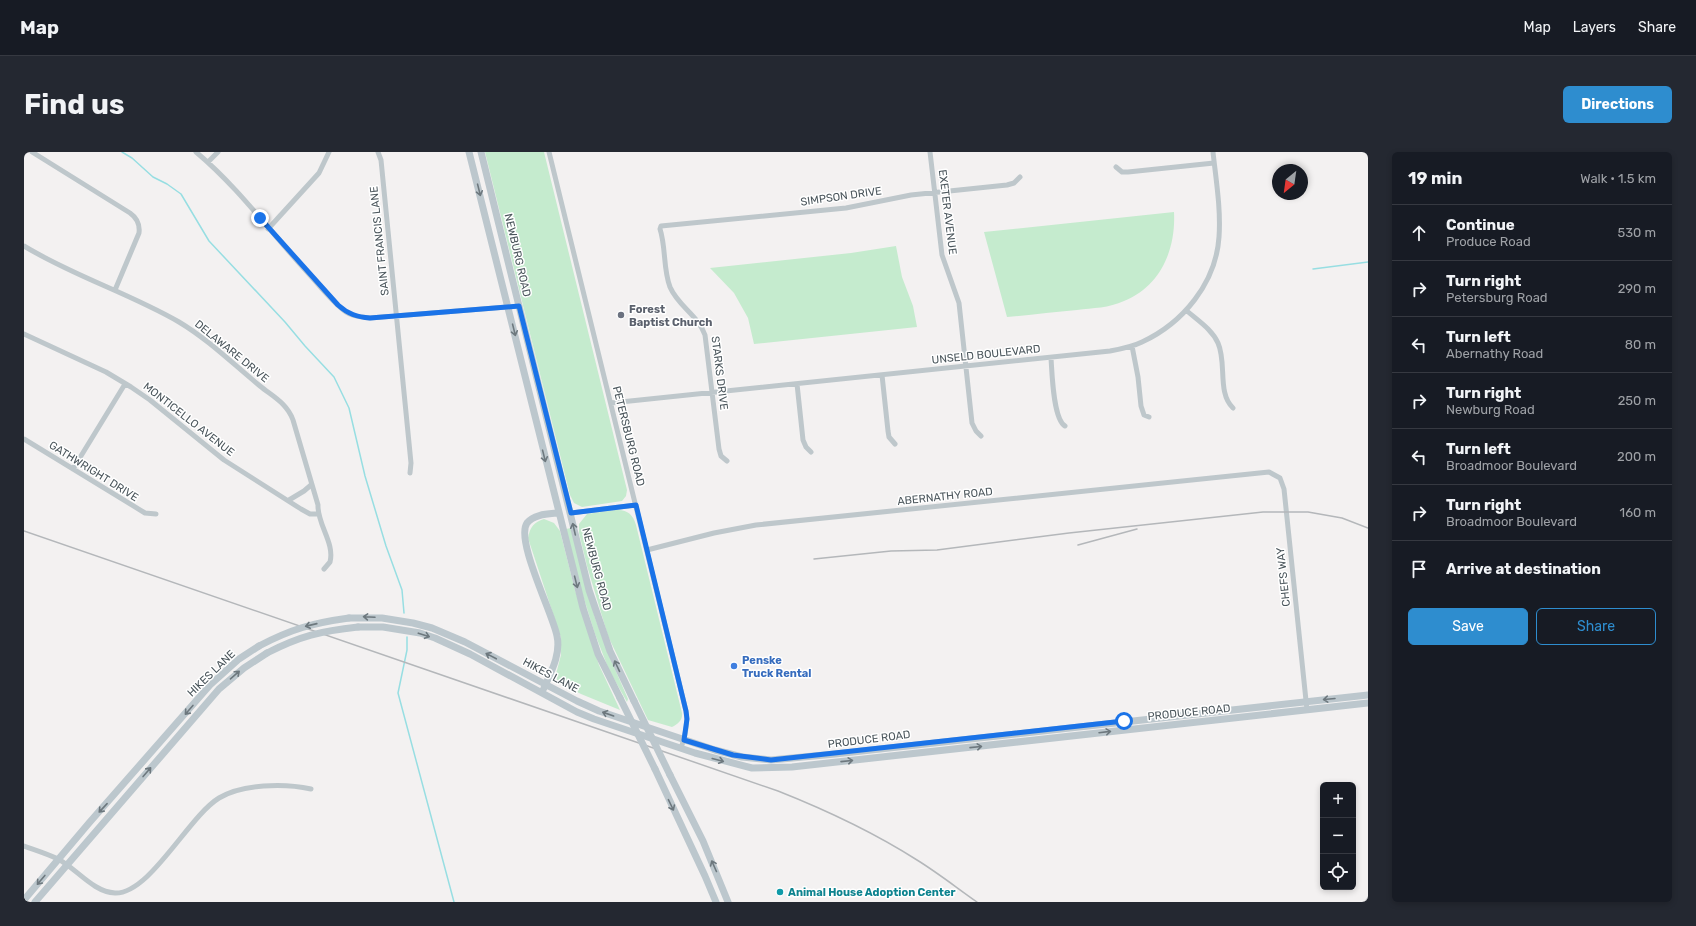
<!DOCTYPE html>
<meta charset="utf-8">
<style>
:root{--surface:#171b24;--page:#242831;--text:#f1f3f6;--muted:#9ea1a6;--line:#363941;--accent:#2e8dcf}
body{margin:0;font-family:Rubik,sans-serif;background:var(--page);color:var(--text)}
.controls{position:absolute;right:12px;bottom:12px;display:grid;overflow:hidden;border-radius:6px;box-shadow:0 2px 6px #0003}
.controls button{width:36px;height:36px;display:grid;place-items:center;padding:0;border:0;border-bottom:1px solid var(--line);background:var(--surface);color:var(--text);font:20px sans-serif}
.compass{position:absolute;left:1248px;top:12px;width:36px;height:36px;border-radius:50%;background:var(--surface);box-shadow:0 2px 6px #0003;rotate:209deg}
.stop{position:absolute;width:12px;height:12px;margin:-9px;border:3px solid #1a73e8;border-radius:50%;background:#fff}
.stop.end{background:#1a73e8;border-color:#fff;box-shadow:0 1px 4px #0008}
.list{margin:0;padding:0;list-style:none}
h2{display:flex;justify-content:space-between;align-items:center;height:52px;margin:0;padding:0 16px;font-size:17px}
h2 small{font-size:13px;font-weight:400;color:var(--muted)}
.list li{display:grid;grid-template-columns:26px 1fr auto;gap:12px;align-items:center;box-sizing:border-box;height:56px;padding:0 16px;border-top:1px solid var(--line)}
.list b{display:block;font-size:15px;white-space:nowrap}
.list p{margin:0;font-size:13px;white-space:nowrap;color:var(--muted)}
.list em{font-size:13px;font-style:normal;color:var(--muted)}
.actions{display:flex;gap:8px;padding:12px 16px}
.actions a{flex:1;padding:9px 0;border:1px solid var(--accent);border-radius:6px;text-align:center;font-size:14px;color:var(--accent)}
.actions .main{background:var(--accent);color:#fff}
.icon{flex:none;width:22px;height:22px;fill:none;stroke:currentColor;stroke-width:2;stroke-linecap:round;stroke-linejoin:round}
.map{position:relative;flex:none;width:1344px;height:750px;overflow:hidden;border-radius:6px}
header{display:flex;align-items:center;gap:24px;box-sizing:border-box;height:56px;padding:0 20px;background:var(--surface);border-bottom:1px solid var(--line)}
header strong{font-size:19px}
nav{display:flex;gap:22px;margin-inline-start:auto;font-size:14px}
.intro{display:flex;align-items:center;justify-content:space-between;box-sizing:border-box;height:96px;padding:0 24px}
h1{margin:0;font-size:28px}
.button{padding:10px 18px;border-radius:6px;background:var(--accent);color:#fff;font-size:14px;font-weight:700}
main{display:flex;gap:24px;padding:0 24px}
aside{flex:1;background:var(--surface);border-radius:6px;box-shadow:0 2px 6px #0003}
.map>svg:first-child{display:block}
</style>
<header>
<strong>Map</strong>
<nav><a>Map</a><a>Layers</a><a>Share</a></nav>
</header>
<div class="intro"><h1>Find us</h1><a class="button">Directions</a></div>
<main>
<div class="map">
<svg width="1344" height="750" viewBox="0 0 1344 750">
<rect width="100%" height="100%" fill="#f3f1f1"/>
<!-- green -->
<path fill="#c5ebce" d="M461,0H520L603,338L602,344L598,349L558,355L550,351L546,343Z
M1150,60C1152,97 1137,134 1100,149C1085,156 1069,156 1053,158C1029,160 1006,163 983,165L960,80Z
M872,94L878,125L889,154L893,175L730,192L724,166L710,141L686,116L827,101Z
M591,358C603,357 609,362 612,373L658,561C659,568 654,572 648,575L624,568L584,484L563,414L555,381V372L563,362Z
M520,367L530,371L536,379L551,438L575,513L596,558L557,542L533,530L532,522L537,503V486L504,386C506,375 510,370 520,367Z
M547,376L571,466L587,508L604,547L603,550L585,518L571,482L556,434L542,377Z"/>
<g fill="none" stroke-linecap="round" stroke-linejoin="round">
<!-- stream -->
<path stroke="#97dee2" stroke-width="1.5" d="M98,0L108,6L129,25L143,32L157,42L185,89L261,170L281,194L310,225L325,256L341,324L362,394L378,438L380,461
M1289,117L1344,110
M383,485V498L374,541L430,750"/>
<!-- street -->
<path stroke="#bec7cb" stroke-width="5" d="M8,0L106,61C113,66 116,73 115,81L91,138
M172,0C214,35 247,81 284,121C296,134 308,150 322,160C329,165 338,165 346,166L495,154
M354,0L357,8L387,311L386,321
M525,0L662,559C664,572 661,585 657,596
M906,0L918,103L935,151L948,271L952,279L957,284
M184,10L194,0
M1092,15L1098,20H1104L1190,11
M244,77L295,21L305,0
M0,94C49,124 105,141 155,170C185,188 209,212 236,234C248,244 263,251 269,268L294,353C293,372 311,391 306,410L300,417
M1162,158C1173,168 1188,177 1194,191C1203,211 1193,241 1209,256
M0,182L82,220L107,235L126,248L200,308L277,357L286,362H293
M1108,194L1114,225L1117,254L1120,263L1125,265
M1027,206C1028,220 1029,267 1041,274
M858,223L864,279L865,285L871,292
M773,232L779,288L782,295L787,300
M587,251L1086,199C1097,197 1108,195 1118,190C1159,171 1192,131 1195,85C1197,57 1192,28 1189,0
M0,287L121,361L132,362
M703,309L697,304L695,297L681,183C674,163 654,154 646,135C639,117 642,95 636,77L637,74L822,56L887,43L983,33L990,31L996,25
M49,317L101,232
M265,348L280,339L287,333
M547,361L612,353
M623,398L690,381L732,373L1245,320L1256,326L1260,337L1283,558
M0,694C11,698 24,702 34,707C53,717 69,740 91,741C126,742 164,665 195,646C218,632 260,631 287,637"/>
<!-- secondary -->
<path stroke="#bcc7cd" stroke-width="7" d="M445,0L559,456L574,502L596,546
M457,0L565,438L586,499L610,549
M325,466H358L389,471L408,476L441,490L553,549L575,559L691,598L718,605L747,608L811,602L1344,543
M334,475H359L396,481L411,486L446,502L553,560L570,567L671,601L728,616L768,615L1344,551
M520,536C527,520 537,502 533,484C529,462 491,388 503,371C510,362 524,362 534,361
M631,617L681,724L692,750
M646,623L679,689L704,750
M0,748L65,671L186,533L215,507L235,494
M11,750L195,537L220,516L243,501"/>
<!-- rail -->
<path stroke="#b4b7ba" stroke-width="1.5" d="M0,379L754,639C802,658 849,680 893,708C914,721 933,736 953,750
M1054,393L1113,377
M790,407L867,399L913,398L1045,381L1239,360H1284L1318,366L1344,376
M1341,750L1344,746"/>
<!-- secondary-bridge -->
<path stroke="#bcc7cd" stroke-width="7" d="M235,494C267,477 289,471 325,466
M243,501C276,484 297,479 334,475
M596,546L631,617
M610,549L646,623"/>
</g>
<!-- one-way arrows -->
<defs><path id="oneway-shaft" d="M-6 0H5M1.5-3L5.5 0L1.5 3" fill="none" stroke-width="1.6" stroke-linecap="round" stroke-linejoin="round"/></defs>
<g stroke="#6d787e">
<use href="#oneway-shaft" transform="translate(455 38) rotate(76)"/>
<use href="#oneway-shaft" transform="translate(490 178) rotate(76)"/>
<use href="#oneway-shaft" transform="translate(520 304) rotate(76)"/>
<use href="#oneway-shaft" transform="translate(550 377) rotate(-103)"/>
<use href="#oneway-shaft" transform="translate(552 430) rotate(76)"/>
<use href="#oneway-shaft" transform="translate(345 465) rotate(-177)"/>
<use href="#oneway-shaft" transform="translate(287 473) rotate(167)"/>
<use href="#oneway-shaft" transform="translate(400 483) rotate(18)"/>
<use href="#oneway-shaft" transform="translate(467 504) rotate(-152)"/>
<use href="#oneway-shaft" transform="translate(593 514) rotate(-115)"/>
<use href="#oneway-shaft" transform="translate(211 523) rotate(-41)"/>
<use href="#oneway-shaft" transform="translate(1305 547) rotate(175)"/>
<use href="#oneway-shaft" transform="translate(165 558) rotate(131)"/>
<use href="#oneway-shaft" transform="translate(584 562) rotate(-161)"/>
<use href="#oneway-shaft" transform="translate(1081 580) rotate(-7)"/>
<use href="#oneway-shaft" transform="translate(952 595) rotate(-6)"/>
<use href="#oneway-shaft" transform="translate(694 608) rotate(15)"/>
<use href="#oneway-shaft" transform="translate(823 609) rotate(-6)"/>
<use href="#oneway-shaft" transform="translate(123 620) rotate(-49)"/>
<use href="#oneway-shaft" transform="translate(647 653) rotate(64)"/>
<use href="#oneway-shaft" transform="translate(79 656) rotate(133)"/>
<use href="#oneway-shaft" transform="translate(690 714) rotate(-114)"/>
<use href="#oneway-shaft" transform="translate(17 728) rotate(130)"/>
</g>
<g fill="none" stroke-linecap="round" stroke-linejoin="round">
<!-- route -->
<path stroke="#1a73e8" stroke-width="5" d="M236,66L314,153C324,162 333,165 346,166L495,154L547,361L612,353L662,559L663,567L660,588L709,603L747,608L1100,569"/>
</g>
<!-- markers -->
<circle fill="#6b7280" stroke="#fff" stroke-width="1.5" cx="597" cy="163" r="4"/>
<circle fill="#3f7fe0" stroke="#fff" stroke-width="1.5" cx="710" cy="514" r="4"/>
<circle fill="#0f9aa8" stroke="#fff" stroke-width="1.5" cx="756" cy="740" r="4"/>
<g text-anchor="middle" stroke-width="3" stroke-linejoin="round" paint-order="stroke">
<!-- street labels -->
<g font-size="11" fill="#4b565c" stroke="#fff">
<text transform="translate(817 44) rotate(-8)" y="4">SIMPSON DRIVE</text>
<text transform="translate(924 60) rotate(83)" y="4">EXETER AVENUE</text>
<text transform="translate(355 89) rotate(-96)" y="4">SAINT FRANCIS LANE</text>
<text transform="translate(494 103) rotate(77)" y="4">NEWBURG ROAD</text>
<text transform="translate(208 199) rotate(39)" y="4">DELAWARE DRIVE</text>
<text transform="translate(962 202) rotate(-6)" y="4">UNSELD BOULEVARD</text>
<text transform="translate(696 221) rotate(83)" y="4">STARKS DRIVE</text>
<text transform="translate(165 267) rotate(38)" y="4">MONTICELLO AVENUE</text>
<text transform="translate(605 284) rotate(76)" y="4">PETERSBURG ROAD</text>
<text transform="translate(70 319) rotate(32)" y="4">GATHWRIGHT DRIVE</text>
<text transform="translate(921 344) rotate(-6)" y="4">ABERNATHY ROAD</text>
<text transform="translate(573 417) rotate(75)" y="4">NEWBURG ROAD</text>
<text transform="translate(1259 425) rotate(-96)" y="4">CHEFS WAY</text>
<text transform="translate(187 521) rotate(-44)" y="4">HIKES LANE</text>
<text transform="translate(527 523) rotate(28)" y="4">HIKES LANE</text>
<text transform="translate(1165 560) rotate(-6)" y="4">PRODUCE ROAD</text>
<text transform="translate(845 587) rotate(-7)" y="4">PRODUCE ROAD</text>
</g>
<!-- worship labels -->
<g font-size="11" font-weight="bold" fill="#5b616d" stroke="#fff" text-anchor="start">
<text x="605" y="161">Forest<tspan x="605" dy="13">Baptist Church</tspan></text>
</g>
<!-- shop labels -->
<g font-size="11" font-weight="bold" fill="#366cbe" stroke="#fff" text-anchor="start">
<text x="718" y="512">Penske<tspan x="718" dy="13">Truck Rental</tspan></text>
</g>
<!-- culture labels -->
<g font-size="11" font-weight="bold" fill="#0d838f" stroke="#fff" text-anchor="start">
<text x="764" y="744">Animal House Adoption Center</text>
</g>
</g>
</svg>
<div class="controls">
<button>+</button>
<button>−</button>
<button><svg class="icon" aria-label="locate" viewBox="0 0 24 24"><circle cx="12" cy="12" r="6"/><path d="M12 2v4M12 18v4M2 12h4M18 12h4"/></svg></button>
</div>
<svg class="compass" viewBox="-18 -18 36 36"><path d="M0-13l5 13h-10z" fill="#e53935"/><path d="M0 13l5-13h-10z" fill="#9ea1a6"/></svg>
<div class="stop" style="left:1100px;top:569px"></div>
<div class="stop end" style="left:236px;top:66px"></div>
</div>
<aside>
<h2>19 min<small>Walk · 1.5 km</small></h2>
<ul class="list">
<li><svg class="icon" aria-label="ahead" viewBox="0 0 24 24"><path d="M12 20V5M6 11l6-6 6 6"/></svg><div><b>Continue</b><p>Produce Road</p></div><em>530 m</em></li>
<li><svg class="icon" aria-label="right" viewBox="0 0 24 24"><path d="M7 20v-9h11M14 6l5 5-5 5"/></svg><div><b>Turn right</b><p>Petersburg Road</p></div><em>290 m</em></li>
<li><svg class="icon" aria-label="left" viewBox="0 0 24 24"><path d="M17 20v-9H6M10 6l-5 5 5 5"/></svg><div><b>Turn left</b><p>Abernathy Road</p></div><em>80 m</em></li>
<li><svg class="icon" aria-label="right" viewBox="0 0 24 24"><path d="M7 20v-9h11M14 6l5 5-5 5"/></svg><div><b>Turn right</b><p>Newburg Road</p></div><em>250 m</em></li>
<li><svg class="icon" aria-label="left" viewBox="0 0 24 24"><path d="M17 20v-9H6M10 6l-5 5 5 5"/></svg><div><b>Turn left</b><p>Broadmoor Boulevard</p></div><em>200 m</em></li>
<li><svg class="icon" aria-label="right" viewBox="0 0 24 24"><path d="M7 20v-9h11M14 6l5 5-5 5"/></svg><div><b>Turn right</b><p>Broadmoor Boulevard</p></div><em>160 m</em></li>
<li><svg class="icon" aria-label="arrive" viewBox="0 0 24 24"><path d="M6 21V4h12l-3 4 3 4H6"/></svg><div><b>Arrive at destination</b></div></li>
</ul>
<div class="actions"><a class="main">Save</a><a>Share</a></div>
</aside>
</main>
